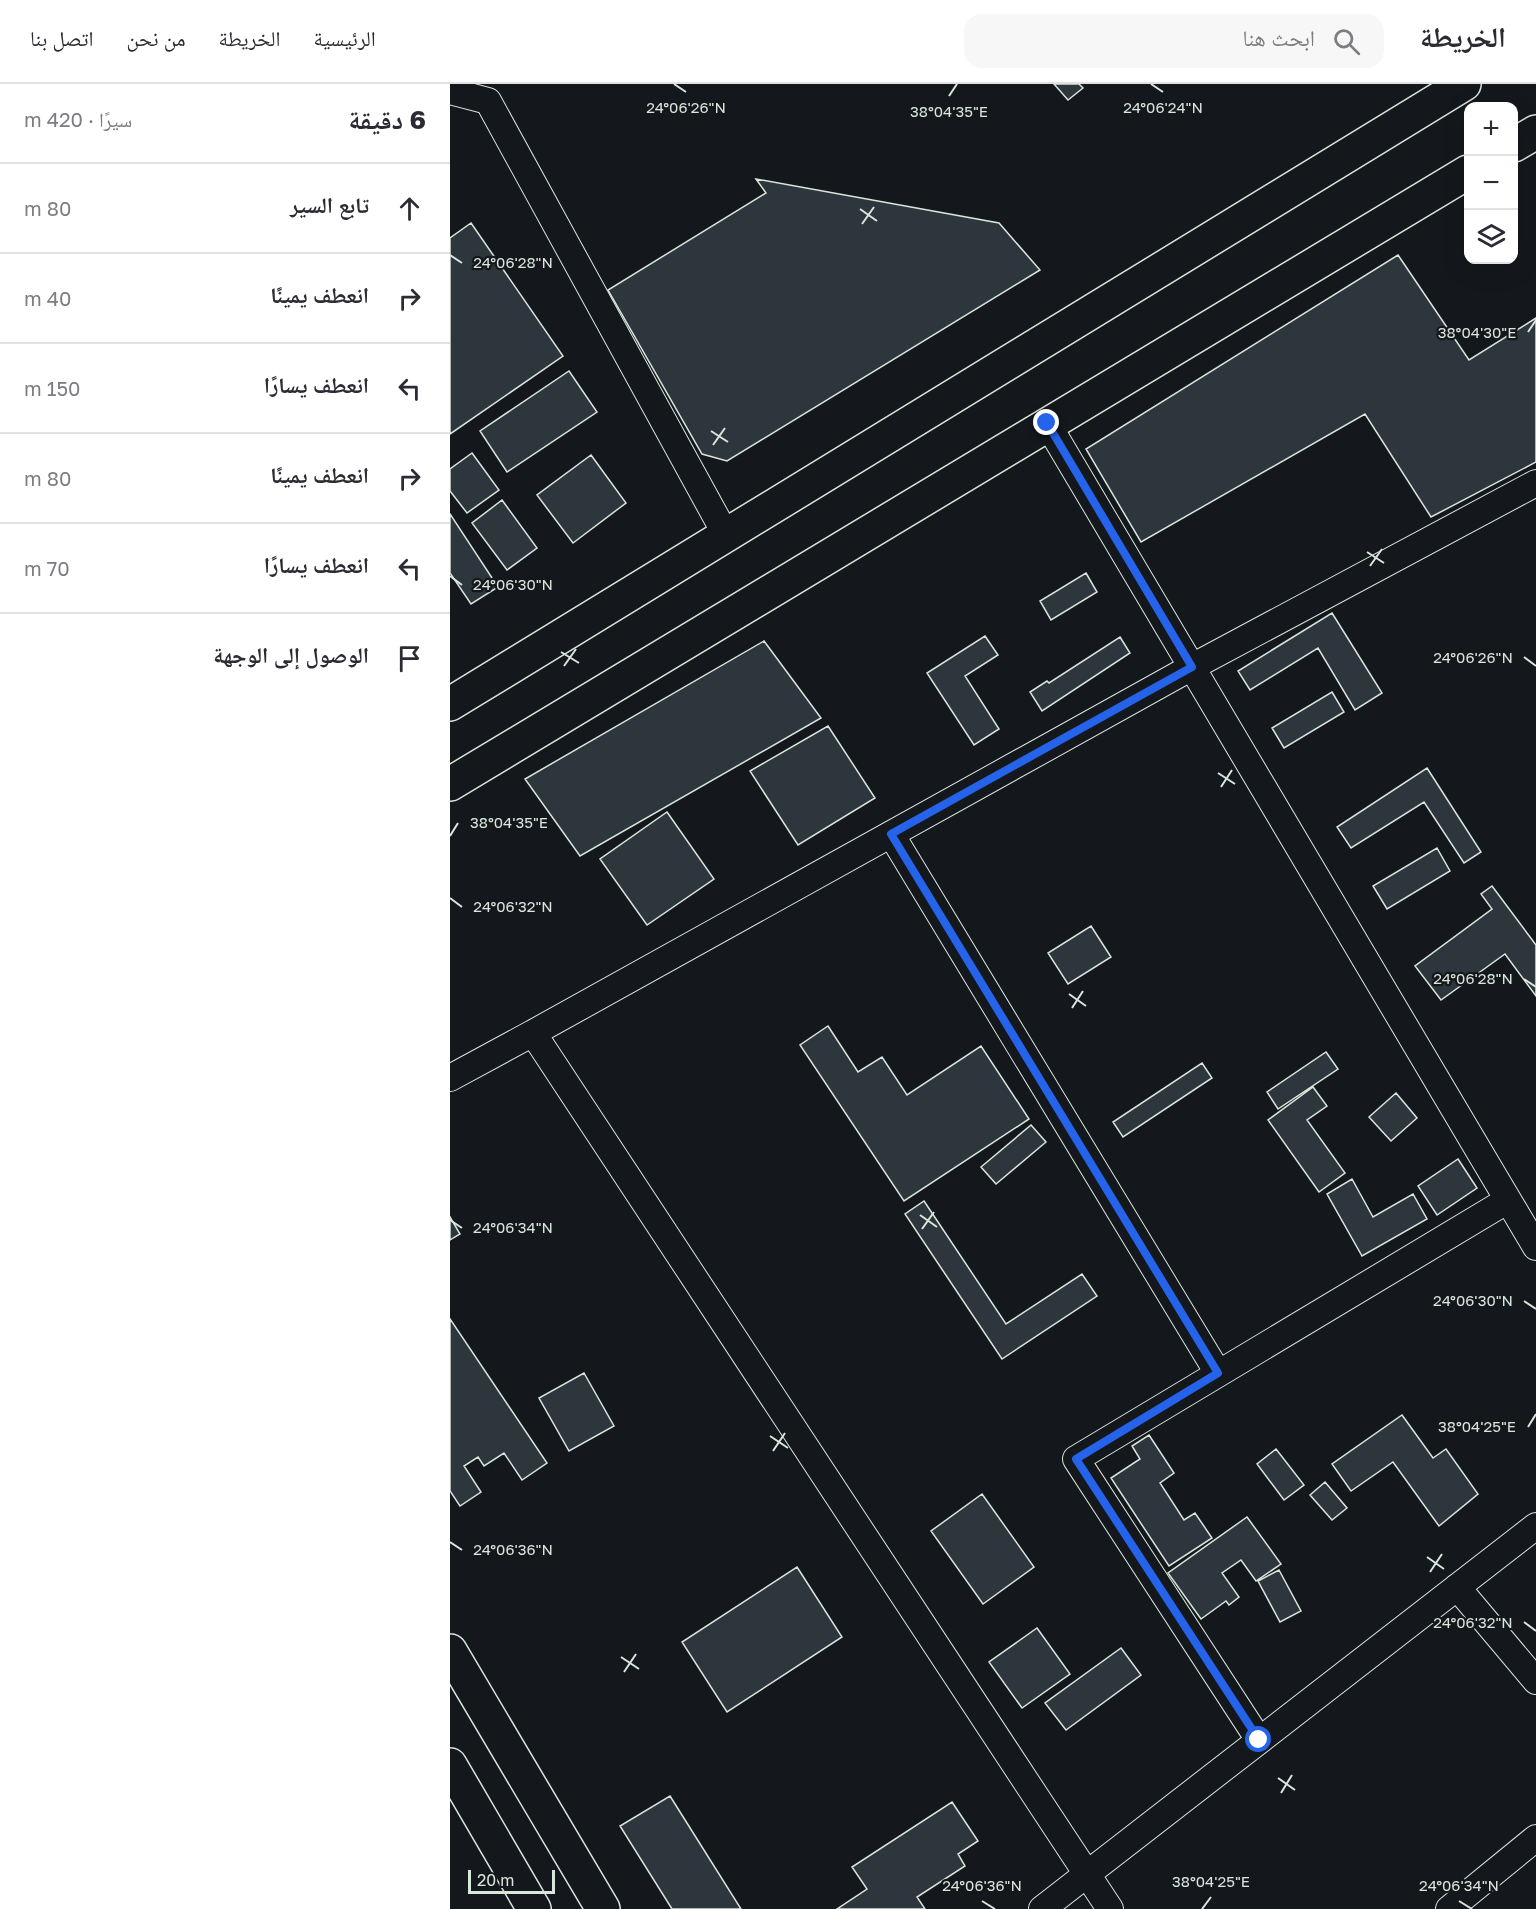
<!DOCTYPE html>
<html lang="ar">
<meta charset="utf-8">
<style>
:root{--surface:#fff;--page:#f7f7f7;--text:#2b2b33;--muted:#7c7c81;--line:#e1e1e2}
body{margin:0;font-family:"Golos Text","Noto Naskh Arabic",sans-serif;background:var(--page);color:var(--text);direction:rtl}
.controls{position:absolute;right:18px;top:18px;display:grid;overflow:hidden;border-radius:12px;box-shadow:0 6px 24px #0002}
.controls button{width:54px;height:54px;display:grid;place-items:center;padding:0;border:0;border-bottom:2px solid var(--line);background:var(--surface);color:var(--text);font:30px sans-serif}
.scale{position:absolute;left:18px;bottom:15px;width:87px;box-sizing:border-box;padding-left:6px;border:3px solid #d8e6dc;border-top:0;font-size:16px;line-height:21px;white-space:nowrap;color:#d8e6dc;-webkit-text-stroke:4px #14181c;paint-order:stroke}
.stop{position:absolute;width:18px;height:18px;margin:-14px;border:4px solid #2563eb;border-radius:50%;background:#fff}
.stop.end{background:#2563eb;border-color:#fff;box-shadow:0 2px 6px #0008}
.list{margin:0;padding:0;list-style:none}
h2{display:flex;justify-content:space-between;align-items:center;height:78px;margin:0;padding:0 24px;font-size:26px}
h2 small{font-size:20px;font-weight:400;color:var(--muted)}
.list li{display:grid;grid-template-columns:39px 1fr auto;gap:18px;align-items:center;box-sizing:border-box;height:90px;padding:0 24px;border-top:2px solid var(--line)}
.list b{display:block;font-size:22px;white-space:nowrap}
.list em{font-size:20px;font-style:normal;color:var(--muted)}
.icon{flex:none;width:33px;height:33px;fill:none;stroke:currentColor;stroke-width:2;stroke-linecap:round;stroke-linejoin:round}
.map{position:relative;flex:none;width:1086px;height:1825px;overflow:hidden;direction:ltr}
header{display:flex;align-items:center;gap:36px;box-sizing:border-box;height:84px;padding:0 30px;background:var(--surface);border-bottom:2px solid var(--line)}
header strong{font-size:28px}
nav{display:flex;gap:33px;margin-inline-start:auto;font-size:21px}
.search{width:420px;height:54px;background:var(--page);display:flex;align-items:center;gap:15px;box-sizing:border-box;padding:0 21px;border-radius:18px;color:var(--muted);font-size:22px}
main{display:flex}
aside{flex:1;background:var(--surface)}
.map>svg:first-child{display:block}
</style>
<header>
<strong>الخريطة</strong>
<div class="search"><svg class="icon" aria-label="search" viewBox="0 0 24 24"><circle cx="10" cy="10" r="6"/><path d="M15 15l6 6"/></svg>ابحث هنا</div>
<nav><a>الرئيسية</a><a>الخريطة</a><a>من نحن</a><a>اتصل بنا</a></nav>
</header>
<main>
<div class="map">
<svg width="1086" height="1825" viewBox="0 0 1086 1825">
<rect width="100%" height="100%" fill="#14181c"/>
<!-- building -->
<path fill="#2c363c" stroke="#d8e6dc" stroke-width="1.5" d="M604,0H629L633,4L618,16Z
M306,95L549,139L590,186L277,377L252,370L158,206L316,109Z
M21,139L113,272L0,350V154Z
M948,171L1019,276L1086,234V378L981,433L915,330L691,458L636,365Z
M119,287L147,328L57,388L30,347Z
M22,369L49,406L17,429L0,407V385Z
M141,371L176,419L123,459L87,411Z
M52,416L87,464L57,486L22,439Z
M0,430L48,503L21,520L0,489Z
M636,489L647,508L601,536L590,517Z
M882,529L932,609L905,626L868,564L800,606L788,587Z
M535,552L548,571L515,592L549,645L524,661L477,589Z
M670,553L680,569L592,627L580,608L597,597L599,599Z
M314,557L371,634L130,772L75,695Z
M882,608L894,628L834,664L822,644Z
M378,642L425,714L348,761L300,687Z
M977,684L1031,768L1014,779L974,718L901,764L887,743Z
M217,728L264,795L197,841L150,775Z
M987,764L1000,787L937,825L923,802Z
M1042,802L1086,861V912L1055,870L991,916L965,882L1042,825L1031,810Z
M641,842L661,873L618,900L598,869Z
M378,942L408,988L432,973L457,1011L531,962L579,1035L454,1117L350,961Z
M876,968L888,985L828,1025L817,1008Z
M752,979L762,994L673,1053L663,1038Z
M863,1003L877,1022L857,1036L895,1089L869,1108L818,1036Z
M946,1009L967,1034L941,1057L919,1033Z
M581,1041L596,1058L546,1100L531,1083Z
M1008,1075L1027,1104L987,1131L968,1102Z
M902,1095L923,1133L963,1110L977,1135L912,1172L877,1110Z
M474,1117L556,1240L632,1190L647,1212L552,1275L455,1130Z
M0,1133L10,1150L0,1156Z
M0,1235L97,1379L72,1396L54,1369L34,1382L28,1373L14,1382L31,1408L10,1422L0,1407Z
M134,1289L164,1342L119,1367L89,1314Z
M952,1331L983,1374L996,1365L1028,1410L989,1442L943,1378L901,1407L882,1380Z
M699,1351L724,1389L710,1399L734,1436L745,1429L762,1454L719,1482L661,1394L690,1375L682,1362Z
M826,1365L854,1401L834,1416L807,1380Z
M875,1398L897,1424L882,1436L860,1411Z
M532,1410L584,1483L533,1520L481,1447Z
M797,1433L831,1480L806,1497L791,1476L772,1489L789,1513L779,1521L776,1517L751,1535L718,1489Z
M347,1483L392,1553L277,1628L232,1558Z
M829,1486L851,1527L830,1538L808,1497Z
M587,1544L620,1590L572,1624L539,1578Z
M671,1564L691,1591L616,1646L595,1619Z
M220,1712L291,1825H222L170,1742Z
M502,1718L528,1757L508,1770L515,1782L467,1813L475,1825H387L417,1805L402,1783Z"/>
<g fill="none" stroke-linecap="round" stroke-linejoin="round">
<!-- street casing -->
<g stroke="#d8e6dc" stroke-width="28">
<path id="street" d="M0,7L38,17L276,451
M597,339L1086,1163
M441,750L768,1289
M0,994L83,949
M1007,1503L1086,1597
M809,1656L626,1375L1058,1116
M592,1825L1086,1442
M660,1825L83,949L742,583L1086,399
M999,1825L1086,1754"/>
</g>
<!-- secondary casing -->
<g stroke="#d8e6dc" stroke-width="36">
<path id="secondary" d="M1064,61L1086,48
M0,620L1014,0
M0,700L1018,88
M0,1567L153,1825
M0,1681L84,1825"/>
</g>
<!-- street -->
<use href="#street" stroke="#14181c" stroke-width="26"/>
<!-- secondary -->
<use href="#secondary" stroke="#14181c" stroke-width="33"/>
</g>
<g fill="none" stroke-linecap="round" stroke-linejoin="round">
<!-- route -->
<path stroke="#2563eb" stroke-width="8" d="M597,339L742,583L441,750L768,1289L626,1375L809,1656"/>
</g>
<!-- ticks -->
<path fill="none" stroke="#d8e6dc" stroke-width="2" d="M224,0L236,8M701,0L713,8M499,12L507,0M410,125L427,137M412,140L424,123M0,171L12,179M1078,248L1086,236M261,347L278,358M263,361L275,344M917,468L934,479M920,482L932,465M0,492L12,501M111,568L129,579M1074,573L1086,582M114,582L126,565M768,689L785,700M771,703L782,686M0,752L8,739M0,814L12,823M1074,895L1086,903M619,910L636,922M622,924L633,907M470,1131L487,1143M0,1136L12,1144M472,1145L484,1128M1074,1217L1086,1225M1078,1343L1086,1330M320,1352L338,1364M323,1367L335,1349M0,1458L12,1466M977,1473L994,1485M980,1488L992,1470M1074,1538L1086,1547M171,1573L189,1585M174,1588L186,1570M828,1694L845,1706M831,1709L842,1691M532,1817L545,1825M1009,1817L1022,1825M752,1825L761,1813"/>
<g font-size="15" text-anchor="middle" fill="#d8e6dc" stroke="#14181c" stroke-width="4.5" stroke-linejoin="round" paint-order="stroke">
<text x="236" y="29">24°06'26"N</text>
<text x="713" y="29">24°06'24"N</text>
<text x="499" y="33">38°04'35"E</text>
<text x="63" y="184">24°06'28"N</text>
<text x="1027" y="254">38°04'30"E</text>
<text x="63" y="506">24°06'30"N</text>
<text x="1023" y="579">24°06'26"N</text>
<text x="59" y="744">38°04'35"E</text>
<text x="63" y="828">24°06'32"N</text>
<text x="1023" y="900">24°06'28"N</text>
<text x="63" y="1149">24°06'34"N</text>
<text x="1023" y="1222">24°06'30"N</text>
<text x="1027" y="1348">38°04'25"E</text>
<text x="63" y="1471">24°06'36"N</text>
<text x="1023" y="1544">24°06'32"N</text>
<text x="761" y="1803">38°04'25"E</text>
<text x="532" y="1807">24°06'36"N</text>
<text x="1009" y="1807">24°06'34"N</text>
</g>
</svg>
<div class="controls">
<button>+</button>
<button>−</button>
<button><svg class="icon" aria-label="layers" viewBox="0 0 24 24"><path d="M12 4l9 5-9 5-9-5zM3 14l9 5 9-5"/></svg></button>
</div>
<div class="scale">20 m</div>
<div class="stop" style="left:809px;top:1656px"></div>
<div class="stop end" style="left:597px;top:339px"></div>
</div>
<aside>
<h2>6 دقيقة<small>سيرًا · 420 m</small></h2>
<ul class="list">
<li><svg class="icon" aria-label="ahead" viewBox="0 0 24 24"><path d="M12 20V5M6 11l6-6 6 6"/></svg><div><b>تابع السير</b></div><em>80 m</em></li>
<li><svg class="icon" aria-label="right" viewBox="0 0 24 24"><path d="M7 20v-9h11M14 6l5 5-5 5"/></svg><div><b>انعطف يمينًا</b></div><em>40 m</em></li>
<li><svg class="icon" aria-label="left" viewBox="0 0 24 24"><path d="M17 20v-9H6M10 6l-5 5 5 5"/></svg><div><b>انعطف يسارًا</b></div><em>150 m</em></li>
<li><svg class="icon" aria-label="right" viewBox="0 0 24 24"><path d="M7 20v-9h11M14 6l5 5-5 5"/></svg><div><b>انعطف يمينًا</b></div><em>80 m</em></li>
<li><svg class="icon" aria-label="left" viewBox="0 0 24 24"><path d="M17 20v-9H6M10 6l-5 5 5 5"/></svg><div><b>انعطف يسارًا</b></div><em>70 m</em></li>
<li><svg class="icon" aria-label="arrive" viewBox="0 0 24 24"><path d="M6 21V4h12l-3 4 3 4H6"/></svg><div><b>الوصول إلى الوجهة</b></div></li>
</ul>
</aside>
</main>
